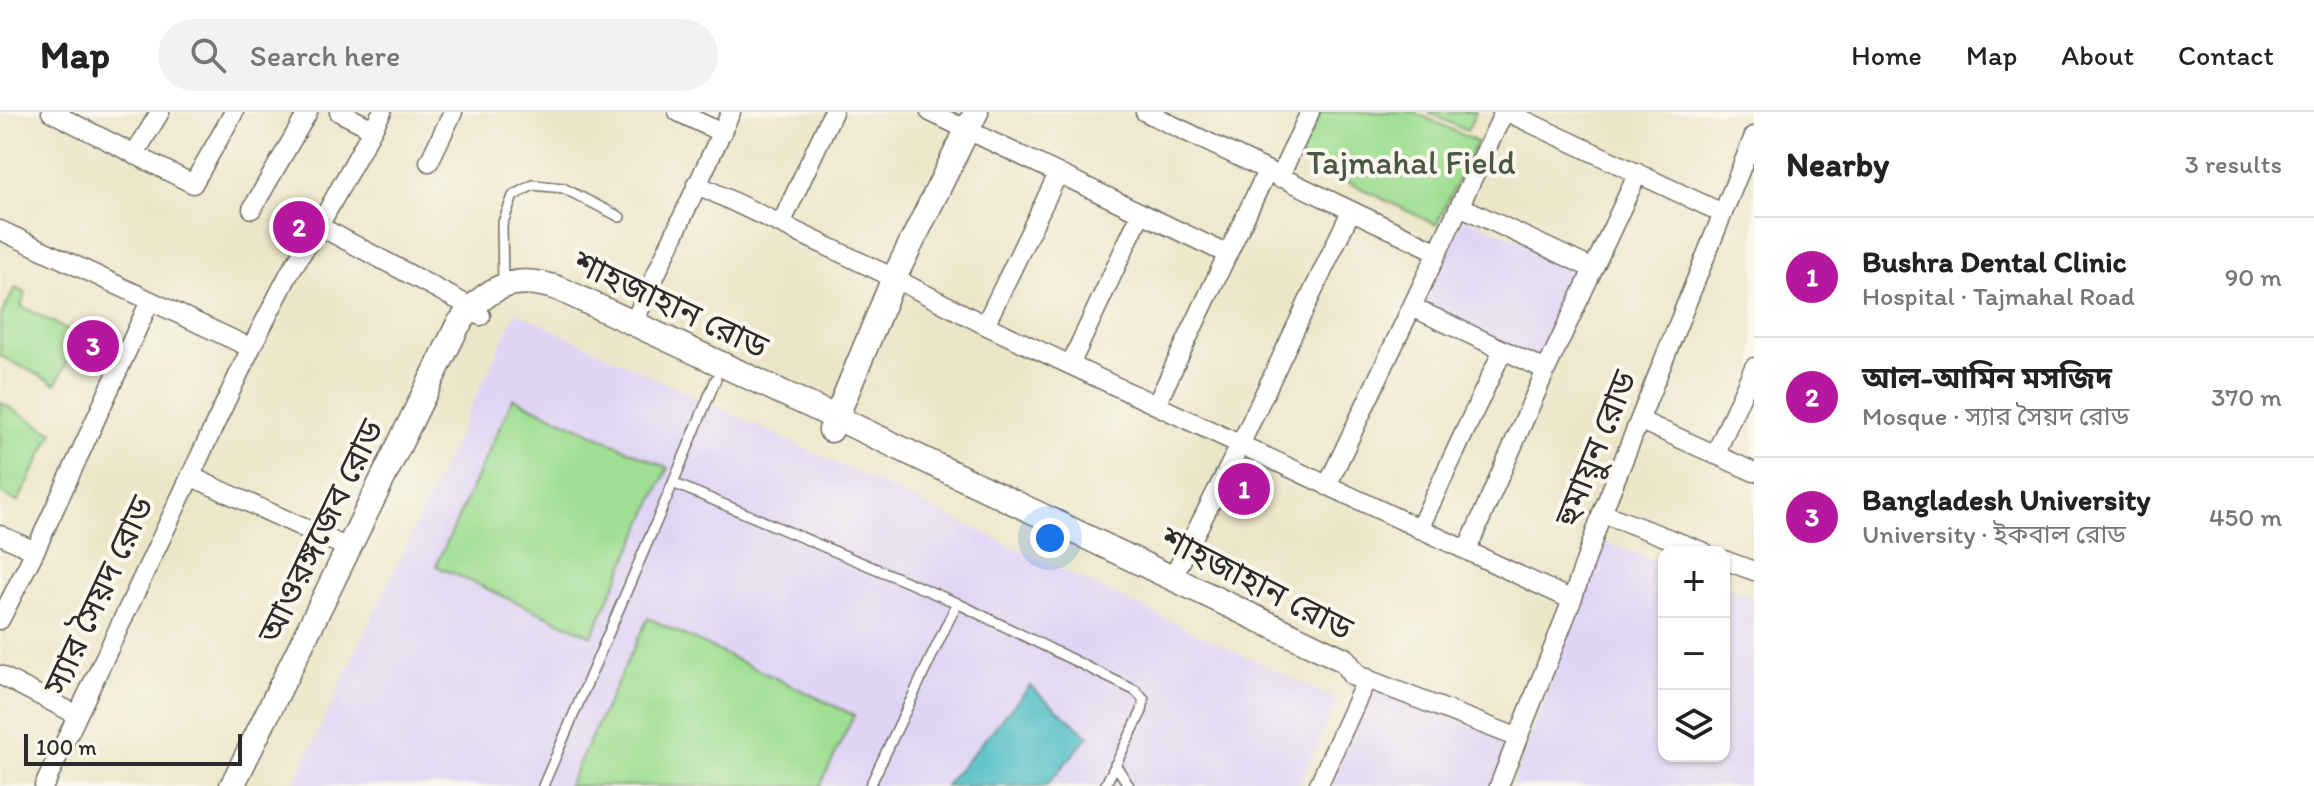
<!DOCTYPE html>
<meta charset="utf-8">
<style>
:root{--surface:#fff;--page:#f2f2f2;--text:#222;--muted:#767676;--line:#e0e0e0;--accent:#b5179e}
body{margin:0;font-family:Itim,"Noto Sans Bengali",sans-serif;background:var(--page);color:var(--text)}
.controls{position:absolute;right:24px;bottom:24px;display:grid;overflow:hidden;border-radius:16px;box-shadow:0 2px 6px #0004}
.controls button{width:72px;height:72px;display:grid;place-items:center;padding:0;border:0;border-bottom:2px solid var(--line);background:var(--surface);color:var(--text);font:40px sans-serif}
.scale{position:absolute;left:24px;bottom:20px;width:218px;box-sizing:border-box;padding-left:8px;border:4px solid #2b2b2b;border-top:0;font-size:22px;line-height:28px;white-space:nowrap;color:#2b2b2b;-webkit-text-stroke:6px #fbf7ec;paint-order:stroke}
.you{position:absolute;left:1050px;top:426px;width:28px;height:28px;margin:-20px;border:6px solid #fff;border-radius:50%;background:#1a73e8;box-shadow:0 0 0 12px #1a73e833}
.badge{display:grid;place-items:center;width:52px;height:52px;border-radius:50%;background:var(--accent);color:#fff;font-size:26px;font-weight:700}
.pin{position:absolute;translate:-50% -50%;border:4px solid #fff;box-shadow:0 2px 8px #0006}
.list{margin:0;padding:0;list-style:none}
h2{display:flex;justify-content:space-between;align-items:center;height:104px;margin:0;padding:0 32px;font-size:34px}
h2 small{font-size:26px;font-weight:400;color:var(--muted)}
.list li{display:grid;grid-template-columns:52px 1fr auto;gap:24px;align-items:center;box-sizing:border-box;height:120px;padding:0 32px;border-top:2px solid var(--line)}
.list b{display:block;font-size:30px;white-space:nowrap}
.list p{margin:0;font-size:26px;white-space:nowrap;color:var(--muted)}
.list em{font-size:26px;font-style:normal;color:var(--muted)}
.icon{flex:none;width:44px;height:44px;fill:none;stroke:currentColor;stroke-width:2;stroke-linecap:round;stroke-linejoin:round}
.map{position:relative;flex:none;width:1754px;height:674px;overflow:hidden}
header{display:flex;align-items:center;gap:48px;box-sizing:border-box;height:112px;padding:0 40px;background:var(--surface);border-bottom:2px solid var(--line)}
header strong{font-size:38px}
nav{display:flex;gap:44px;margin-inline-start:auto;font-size:28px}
.search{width:560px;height:72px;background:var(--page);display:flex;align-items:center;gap:20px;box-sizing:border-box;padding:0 28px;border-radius:44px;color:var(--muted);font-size:30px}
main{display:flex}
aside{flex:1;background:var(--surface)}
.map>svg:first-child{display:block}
</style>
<header>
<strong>Map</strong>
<div class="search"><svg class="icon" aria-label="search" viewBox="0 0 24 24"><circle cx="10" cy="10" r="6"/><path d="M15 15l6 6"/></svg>Search here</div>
<nav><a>Home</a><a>Map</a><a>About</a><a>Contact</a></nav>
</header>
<main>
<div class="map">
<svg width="1754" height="674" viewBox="0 0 1754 674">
<rect width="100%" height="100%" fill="#fbf7ec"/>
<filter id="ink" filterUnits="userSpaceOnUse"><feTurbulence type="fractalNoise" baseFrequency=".0125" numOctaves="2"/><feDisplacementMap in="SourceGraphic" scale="16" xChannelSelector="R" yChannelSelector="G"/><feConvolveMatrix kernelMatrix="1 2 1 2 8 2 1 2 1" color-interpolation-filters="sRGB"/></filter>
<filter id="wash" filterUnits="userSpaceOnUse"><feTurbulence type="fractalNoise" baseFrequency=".006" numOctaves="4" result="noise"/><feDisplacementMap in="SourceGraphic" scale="32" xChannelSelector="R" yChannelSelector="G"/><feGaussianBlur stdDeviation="1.8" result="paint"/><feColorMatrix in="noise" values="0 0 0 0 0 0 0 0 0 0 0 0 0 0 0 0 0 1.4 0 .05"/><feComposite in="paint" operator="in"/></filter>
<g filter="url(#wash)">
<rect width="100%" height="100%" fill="#ece6c9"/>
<!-- built -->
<path fill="#e0d4f4" d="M1463,105L1584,154L1541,249L1423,197Z
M516,200L1338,588L1299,674H293Z
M1602,429L1664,452V644H1724V475L1754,486V674H1512Z
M1371,577L1513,629L1493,674H1329Z"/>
<!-- green -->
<path fill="#9fde93" stroke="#65845f" stroke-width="2" d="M1321,0H1415L1477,30L1436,113L1299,46Z
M1428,0H1476L1467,19Z
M15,176L26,181L21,194L80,224L56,272L0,244V205Z
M513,286L668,356L592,524L436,454Z
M0,290L53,321L18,390L0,381Z
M648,506L854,603L820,674H568Z"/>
<!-- water -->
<path fill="#4fbdc7" stroke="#3d7479" stroke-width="2" d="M1030,574L1089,624L1046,674H945Z"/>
</g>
<g filter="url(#ink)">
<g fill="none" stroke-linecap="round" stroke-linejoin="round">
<!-- lane casing -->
<g stroke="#6f6c62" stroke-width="12">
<path id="lane" d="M503,173L502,113L513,84L533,73L563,76L620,105
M673,371L716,267
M1115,652L1129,674
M543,674L673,371L957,491L1136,579L1144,588L1142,599L1105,674
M870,674L957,491"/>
</g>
<!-- street casing -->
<g stroke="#6f6c62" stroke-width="21">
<path id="street" d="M51,0L193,72L234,0
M339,0L373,17
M678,0L722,21
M930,0L1227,142
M1145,0L1438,140
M1507,0L1722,101
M134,43L160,0
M429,50L453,0
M1279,66L1310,0
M696,72L894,166L985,213L1572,488
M1460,94L1593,157
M252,97L308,0
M781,112L833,0
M319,114L471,195L481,204
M0,118L251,236
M1412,195L1546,258
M633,212L731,0
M985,213L1058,62
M1070,253L1141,101
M1156,293L1267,59
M1641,309L1754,360
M1715,343L1754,255
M190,364L350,437
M1327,374L1504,0
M1602,401L1704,440
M1419,417L1503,238
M0,423L35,439
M1467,438L1546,258L1638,61
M1724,448L1754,459
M1173,465L1240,333L1351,99
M0,508L35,439L150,189
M1354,562L1519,626
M0,563L77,603
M44,674L251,236L290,160L319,114L382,0
M1318,674L1367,566
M1499,674L1572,488L1602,401L1754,24"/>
</g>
<!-- secondary casing -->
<g stroke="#6f6c62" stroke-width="27">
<path id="secondary" d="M831,318L894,166L976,0
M232,674L458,213C487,174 515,160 562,178L837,306L1344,548L1354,562"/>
</g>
<!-- lane -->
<use href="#lane" stroke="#fff" stroke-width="9"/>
<!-- street -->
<use href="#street" stroke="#fff" stroke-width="18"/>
<!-- secondary -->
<use href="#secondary" stroke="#fff" stroke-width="24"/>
</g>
</g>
<g text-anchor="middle" stroke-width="8" stroke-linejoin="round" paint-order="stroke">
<!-- park labels -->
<g font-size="34" fill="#485845" stroke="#fbf7ec">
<text x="1411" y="62">Tajmahal Field</text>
</g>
<!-- street labels -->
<g font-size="34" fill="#2b2b2b" stroke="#fbf7ec">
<text transform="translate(671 192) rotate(25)" y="12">শাহজাহান রোড</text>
<text transform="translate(1595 336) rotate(-68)" y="12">হুমায়ুন রোড</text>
<text transform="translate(320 419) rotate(-64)" y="12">আওরঙ্গজেব রোড</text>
<text transform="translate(1257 471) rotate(27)" y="12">শাহজাহান রোড</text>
<text transform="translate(98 483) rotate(-65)" y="12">স্যার সৈয়দ রোড</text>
</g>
</g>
</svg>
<div class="controls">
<button>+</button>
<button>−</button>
<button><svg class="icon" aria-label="layers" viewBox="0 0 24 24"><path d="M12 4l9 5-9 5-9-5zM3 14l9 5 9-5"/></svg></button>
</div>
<div class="scale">100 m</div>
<div class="you"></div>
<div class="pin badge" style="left:1244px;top:377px">1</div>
<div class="pin badge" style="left:299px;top:115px">2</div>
<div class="pin badge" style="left:93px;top:234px">3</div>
</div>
<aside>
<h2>Nearby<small>3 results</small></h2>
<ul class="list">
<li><span class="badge">1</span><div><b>Bushra Dental Clinic</b><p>Hospital · Tajmahal Road</p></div><em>90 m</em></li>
<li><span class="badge">2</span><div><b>আল-আমিন মসজিদ</b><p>Mosque · স্যার সৈয়দ রোড</p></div><em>370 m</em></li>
<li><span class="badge">3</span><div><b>Bangladesh University</b><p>University · ইকবাল রোড</p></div><em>450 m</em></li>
</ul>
</aside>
</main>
